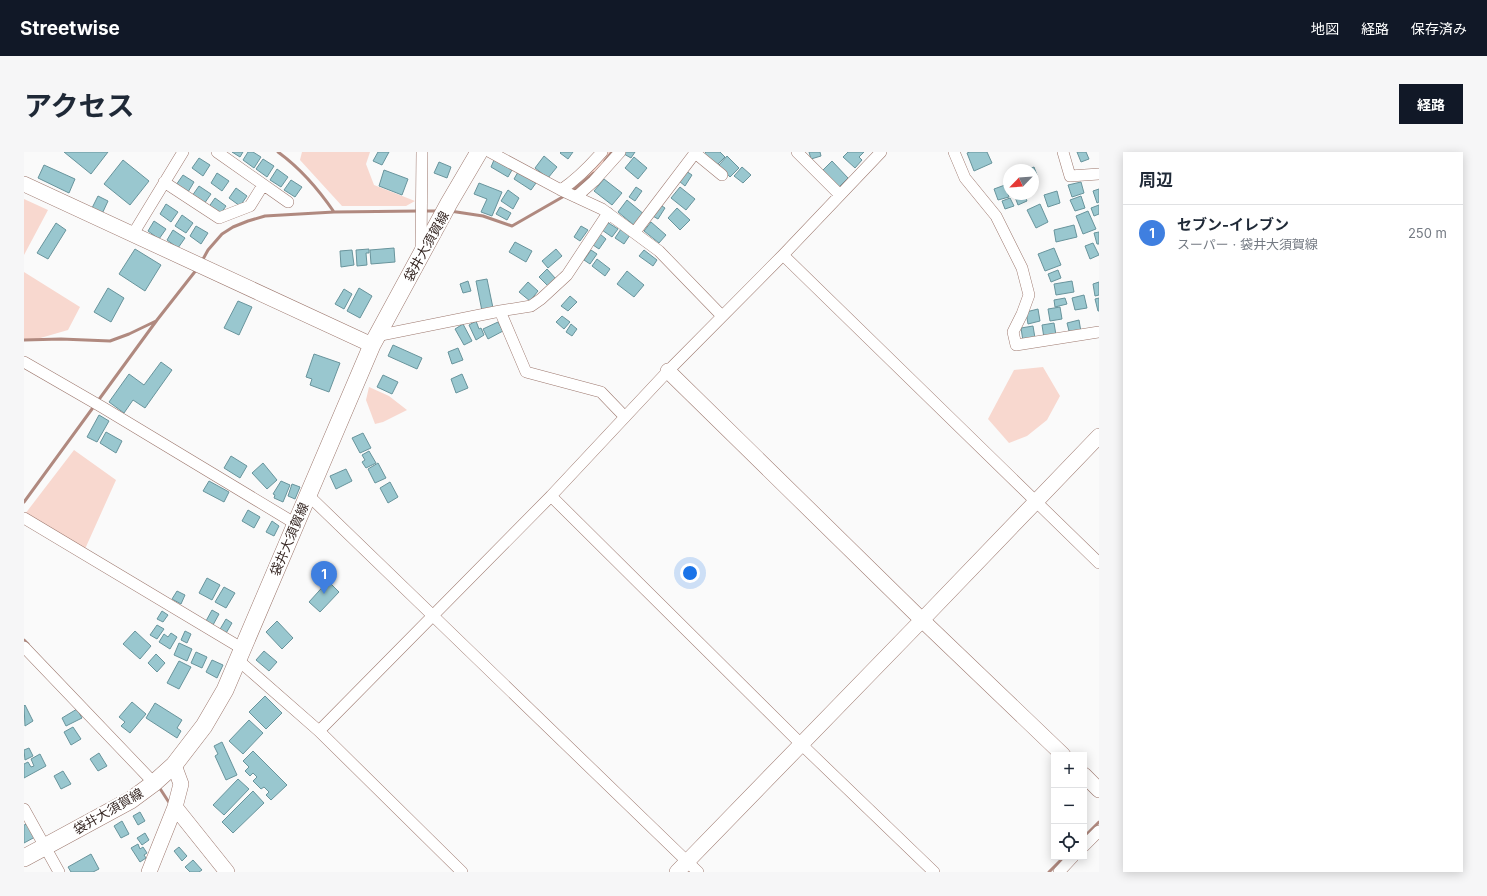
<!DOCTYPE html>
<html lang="ja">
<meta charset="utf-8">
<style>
:root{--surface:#fff;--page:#f6f6f7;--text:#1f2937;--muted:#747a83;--line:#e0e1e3;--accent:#111827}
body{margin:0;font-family:Inter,"Noto Sans JP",sans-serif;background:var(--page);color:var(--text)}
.controls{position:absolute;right:12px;bottom:12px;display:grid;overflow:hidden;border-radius:0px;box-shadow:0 2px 10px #0003}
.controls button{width:36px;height:36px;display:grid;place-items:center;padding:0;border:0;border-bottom:1px solid var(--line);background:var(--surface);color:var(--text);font:20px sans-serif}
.compass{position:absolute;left:979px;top:12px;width:36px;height:36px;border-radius:50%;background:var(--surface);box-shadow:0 2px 10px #0003;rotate:245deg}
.you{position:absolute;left:666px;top:421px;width:14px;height:14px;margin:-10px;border:3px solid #fff;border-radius:50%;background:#1a73e8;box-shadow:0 0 0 6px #1a73e833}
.badge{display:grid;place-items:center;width:26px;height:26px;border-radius:50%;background:var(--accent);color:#fff;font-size:13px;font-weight:700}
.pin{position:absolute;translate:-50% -33px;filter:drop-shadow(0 1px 2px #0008)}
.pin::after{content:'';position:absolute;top:21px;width:14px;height:12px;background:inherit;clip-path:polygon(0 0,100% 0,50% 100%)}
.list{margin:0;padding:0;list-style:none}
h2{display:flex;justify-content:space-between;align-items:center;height:52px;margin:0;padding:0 16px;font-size:17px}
h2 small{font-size:13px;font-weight:400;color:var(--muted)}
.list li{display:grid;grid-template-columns:26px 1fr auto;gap:12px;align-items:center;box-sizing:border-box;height:56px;padding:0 16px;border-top:1px solid var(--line)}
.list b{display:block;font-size:15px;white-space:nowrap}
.list p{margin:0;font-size:13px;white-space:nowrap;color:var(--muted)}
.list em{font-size:13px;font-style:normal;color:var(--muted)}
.icon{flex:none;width:22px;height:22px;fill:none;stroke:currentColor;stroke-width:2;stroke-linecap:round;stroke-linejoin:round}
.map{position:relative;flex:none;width:1075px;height:720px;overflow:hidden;border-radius:0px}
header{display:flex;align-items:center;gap:24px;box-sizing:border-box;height:56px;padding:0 20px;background:var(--accent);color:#fff}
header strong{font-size:19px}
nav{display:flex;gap:22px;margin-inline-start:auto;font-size:14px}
.intro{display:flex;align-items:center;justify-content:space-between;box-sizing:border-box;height:96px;padding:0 24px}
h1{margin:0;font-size:28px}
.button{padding:10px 18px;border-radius:0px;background:var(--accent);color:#fff;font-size:14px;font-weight:700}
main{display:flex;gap:24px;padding:0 24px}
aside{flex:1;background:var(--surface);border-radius:0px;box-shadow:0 2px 10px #0003}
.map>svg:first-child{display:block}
</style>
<header>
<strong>Streetwise</strong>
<nav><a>地図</a><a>経路</a><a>保存済み</a></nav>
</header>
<div class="intro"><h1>アクセス</h1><a class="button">経路</a></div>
<main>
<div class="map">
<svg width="1075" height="720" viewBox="0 0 1075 720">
<rect width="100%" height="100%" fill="#fafafa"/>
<!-- green -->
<path fill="#f8d8cf" d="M278,0H346L342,12L350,33L391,49L382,54H318L276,8Z
M581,0H596L554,43L550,32Z
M0,47L24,58L0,103Z
M0,120L56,155L44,178L13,187H0Z
M1019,215L1036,244L1023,268L1003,284L985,291L964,267L990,218Z
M345,235L365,244L383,258L359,270L351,272L342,248Z
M50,298L92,328L61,397L1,362Z"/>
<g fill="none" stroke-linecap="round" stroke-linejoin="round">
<!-- stream -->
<path stroke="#b0897f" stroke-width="3" d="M254,0C276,16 295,38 310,60
M581,9L588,0
M547,40L570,21
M400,59H415
M426,59L459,64L488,74L542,43
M178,109L184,98L198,82L209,75L224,69L241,64L310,60L395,59
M0,188L37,187L86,189L105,182L132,169
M0,350L133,168L173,117
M0,488L4,492
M135,635L146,652
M1060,685L1075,670
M1025,720L1040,705"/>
</g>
<!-- building -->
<path fill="#99c7cf" stroke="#68949c" d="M40,0H84L67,22Z
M208,0H219L216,5Z
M224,0H229L237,5L230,16L219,8Z
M354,0H365L358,13L349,9Z
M537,0H549L544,7L536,1Z
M602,0H611L607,6L600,2Z
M682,0H696L701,5L692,14L680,2Z
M785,0H796L797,4L787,7Z
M824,0H840L835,5L838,8L831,16L819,5Z
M946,0H963L968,11L950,19L943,1Z
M1053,0H1062L1065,7L1057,10Z
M520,4L533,15L524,26L511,16Z
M703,4L715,16L706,25L695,13Z
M610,5L623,16L614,27L601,16Z
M175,6L186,13L179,24L168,16Z
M239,7L250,14L243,25L232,17Z
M99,8L125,29L106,53L80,32Z
M470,8L488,18L484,25L467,15Z
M808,9L824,26L815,35L799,18Z
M415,10L427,15L423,26L410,21Z
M20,13L51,27L45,41L14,26Z
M718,15L727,23L719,31L710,24Z
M1010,15L1013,23L1009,25V18H1003Z
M253,17L264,25L257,35L246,28Z
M360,18L384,27L378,43L355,34Z
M662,19L668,23L661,34L655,29Z
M494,20L512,31L507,38L490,27Z
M193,21L205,29L198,39L187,31Z
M159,23L170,30L164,40L152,33Z
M580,27L598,41L588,53L570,39Z
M267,28L278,35L271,45L260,38Z
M1057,30L1060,41L1048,45L1044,33Z
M455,31L478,40L468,64L457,60L463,47L450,42Z
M981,33L985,45L974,48L970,37Z
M175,34L187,42L180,52L168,44Z
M612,35L618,39L611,49L605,45Z
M656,35L671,47L662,58L647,46Z
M212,36L223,44L216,54L205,46Z
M1075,37V50L1073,51L1069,39Z
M484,38L495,46L489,57L477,49Z
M1033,39L1036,51L1024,55L1020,43Z
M999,42H1000L1003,49L994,53L991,45Z
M74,44L84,49L78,62L68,56Z
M1057,44L1061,56L1051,59L1046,48Z
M191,46L202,54L195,64L184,56Z
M986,46L990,54L981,57L978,49Z
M603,48L621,63L611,74L594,60Z
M142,52L154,60L147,70L136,62Z
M635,52L641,56L634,67L627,63Z
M1016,52L1024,70L1012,76L1003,58Z
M1075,53V62L1070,64L1067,56Z
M476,55L487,61L483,68L472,62Z
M653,56L666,68L656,78L644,66Z
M1064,59L1072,77L1059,82L1052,64Z
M158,63L169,71L162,81L151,74Z
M130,69L142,77L135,87L124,79Z
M583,70L594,77L588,85L578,78Z
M627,70L642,83L635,91L620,79Z
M32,71L42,78L24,107L13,101Z
M1050,73L1053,85L1032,90L1030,78Z
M172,74L184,81L177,92L166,84Z
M557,74L564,78L556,89L550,85Z
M597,77L606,83L600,92L591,86Z
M149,78L161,86L154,96L143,88Z
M1075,80V92H1073L1070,81Z
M576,82L582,87L575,97L569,93Z
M491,90L508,99L502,110L485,100Z
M1069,91L1075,103L1066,107L1061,94Z
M370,96L371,110L347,112L346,98Z
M1030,96L1037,113L1021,119L1014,102Z
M111,97L137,113L121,139L95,122Z
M345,97V101H342L343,113L333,114L332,98Z
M532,97L538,104L524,116L518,109Z
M328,98L330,113L317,115L316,99Z
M567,98L573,102L566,112L560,108Z
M620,98L633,108L629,114L615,104Z
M573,107L586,117L581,124L568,114Z
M523,117L532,127L525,135L515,125Z
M1034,118L1037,126L1027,130L1024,122Z
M603,119L620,133L610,145L593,132Z
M463,127L469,156L458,159L452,129Z
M444,129L447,139L439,141L436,132Z
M1048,129L1050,140L1032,143L1030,132Z
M504,130L514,139L506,149L495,140Z
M1075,130V143L1071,144L1069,132Z
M84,136L100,146L87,170L70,160Z
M335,136L348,144L336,166L323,159Z
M320,137L328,142L320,157L311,152Z
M1060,143L1063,156L1051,158L1048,146Z
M546,144L553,150L544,159L537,154Z
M1041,146L1043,152L1031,155L1030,148Z
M1075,146V159H1074L1071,147Z
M214,149L228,155L215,183L200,176Z
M1036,155L1038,167L1026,169L1024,157Z
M1014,157L1016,169L1004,172L1002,160Z
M538,164L546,170L540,177L532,170Z
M1055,168L1057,180L1046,183L1043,171Z
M452,169L455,177L457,176L460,183L452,188L445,173Z
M474,170L479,179L464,187L459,177Z
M1030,171L1032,183L1020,186L1018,173Z
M439,172L448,189L440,193L431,177Z
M547,172L553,177L548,184L542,180Z
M1009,174L1011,186L999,189L997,176Z
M369,193L398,206L393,217L364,204Z
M434,196L439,208L428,212L424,200Z
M290,202L316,211L305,240L286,233L288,227L282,225Z
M137,210L148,218L121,256L109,248L100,261L85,250L105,222L120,233Z
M438,222L444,236L432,241L427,227Z
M359,223L374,230L368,242L353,235Z
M75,263L85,269L73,290L63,285Z
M82,280L98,289L92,301L76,291Z
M339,281L347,296L336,301L328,286Z
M345,299L352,311L342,316L338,310L341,308L338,303Z
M207,304L223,314L216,326L200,316Z
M239,311L253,328L243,337L228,321Z
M354,311L362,326L351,331L344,317Z
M322,317L328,329L312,337L306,324Z
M185,329L205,340L200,350L179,339Z
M257,329L266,333L259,350L250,346L251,343L249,342Z
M366,330L374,345L364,351L356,336Z
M268,332L276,335L271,347L264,344Z
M224,358L236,365L230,376L218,369Z
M248,369L255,374L250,384L242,380Z
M183,426L196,433L188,448L175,441Z
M304,429L315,440L296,460L285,450Z
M200,435L211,441L202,456L191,450Z
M153,439L161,443L157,452L148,447Z
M188,458L195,462L189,473L182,469Z
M138,459L144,463L139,470L133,467Z
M202,467L208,471L201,483L195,479Z
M253,469L269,486L258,497L242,480Z
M133,473L140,477L133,487L126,483Z
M111,479L127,494L116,507L99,492Z
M161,479L167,482L163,491L157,488Z
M147,481L153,485L146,497L135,490L140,482L144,485Z
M155,491L168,497L163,509L150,503Z
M240,499L253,510L245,519L232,508Z
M172,500L183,505L178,516L167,511Z
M132,502L141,511L133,520L124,511Z
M188,508L199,513L193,526L182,520Z
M155,509L167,515L155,537L143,531Z
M241,544L258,561L242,577L225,560Z
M108,550L122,562L106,581L97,574L101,570L95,565Z
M131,551L158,568L153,576L157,579L153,586L122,566Z
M1,553L9,569L1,574L0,554Z
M53,557L58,566L42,574L38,566Z
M225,568L239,581L219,602L205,589Z
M49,575L57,587L47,593L40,580Z
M198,590L213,623L202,628L191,604L194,602L190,594Z
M5,596L9,604L1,608L0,598Z
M229,599L263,633L247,648L242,643L245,640L240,635L237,637L229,629L233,625L229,621L226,624L221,619L225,615L219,609Z
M75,601L83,614L74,619L66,607Z
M16,602L22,614L0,626V612L4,610L7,615L10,614L7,607Z
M39,619L47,632L37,637L30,624Z
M214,627L225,637L200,663L189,653Z
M229,639L240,651L209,681L198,670Z
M116,660L121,669L114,673L109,664Z
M98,669L105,682L97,686L90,674Z
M3,672L11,685L0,691V673Z
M121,681L125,688L118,693L113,686Z
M114,692L116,697L119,695L123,701L120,703L122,706L116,710L107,696Z
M155,695L163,704L158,709L150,699Z
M67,702L75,717L69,720H47L44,715Z
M169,708L178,718L175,720H166L161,715Z"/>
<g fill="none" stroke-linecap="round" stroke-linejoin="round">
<!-- street casing -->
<g stroke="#9d786e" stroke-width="12">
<path id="street" d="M193,0L264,50
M466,0L537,38L578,57L635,99L698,164
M670,0L698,23
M773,0L816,43
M930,0L941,26L972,64L998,116L1005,143L998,162L989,180L992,193L1075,180
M1039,0L1046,24L1075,22
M140,30L195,66L226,54L239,33
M537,38C553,27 565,15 578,0
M552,45L570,29L596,0
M611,80L671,1
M109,82L159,0
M397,99L398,0
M759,103L1075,411
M476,159L502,220L577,240L601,265
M352,184L476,159L507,154L517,147L543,123L584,61
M0,210L78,255L272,372
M284,343L674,720
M527,344L777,592L910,720
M0,366L219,497
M0,495L130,631
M214,508L295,579L438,720
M295,579L527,344L644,219L759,103L857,0
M0,657L35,720
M1060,694L1075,679
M1035,720L1049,705"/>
</g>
<!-- secondary casing -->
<g stroke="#9d786e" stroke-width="16">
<path id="secondary" d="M0,32L348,193
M644,219L898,468L1039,603
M1060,623L1075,638
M151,655L203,720
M125,720L151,655L157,632L150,613
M653,720L898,468L1075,284"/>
</g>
<!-- primary casing -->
<g stroke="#9d786e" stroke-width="18">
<path id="primary" d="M0,706L107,648L130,631L150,613L180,574L201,538L348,193L425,51L455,0"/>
</g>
<!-- street -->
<use href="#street" stroke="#fff" stroke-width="11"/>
<!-- secondary -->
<use href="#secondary" stroke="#fff" stroke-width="15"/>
<!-- primary -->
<use href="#primary" stroke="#fff" stroke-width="17"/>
</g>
<g text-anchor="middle" stroke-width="4" stroke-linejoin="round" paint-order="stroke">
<!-- street labels -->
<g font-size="13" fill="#352622" stroke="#fff">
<text transform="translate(402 94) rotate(-61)" y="5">袋井大須賀線</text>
<text transform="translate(265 387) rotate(-67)" y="5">袋井大須賀線</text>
<text transform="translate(84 659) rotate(-30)" y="5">袋井大須賀線</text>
</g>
</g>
</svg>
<div class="controls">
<button>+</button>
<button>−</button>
<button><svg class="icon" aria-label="locate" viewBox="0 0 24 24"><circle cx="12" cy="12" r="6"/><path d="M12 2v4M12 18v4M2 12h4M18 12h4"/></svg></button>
</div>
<svg class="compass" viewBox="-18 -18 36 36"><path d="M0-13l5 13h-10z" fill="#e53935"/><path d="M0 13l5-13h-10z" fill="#747a83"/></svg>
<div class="you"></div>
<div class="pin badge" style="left:300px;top:442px;background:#3f7fe0">1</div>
</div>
<aside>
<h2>周辺<small></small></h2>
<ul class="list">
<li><span class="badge" style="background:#3f7fe0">1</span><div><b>セブン-イレブン</b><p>スーパー · 袋井大須賀線</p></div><em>250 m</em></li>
</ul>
</aside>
</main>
